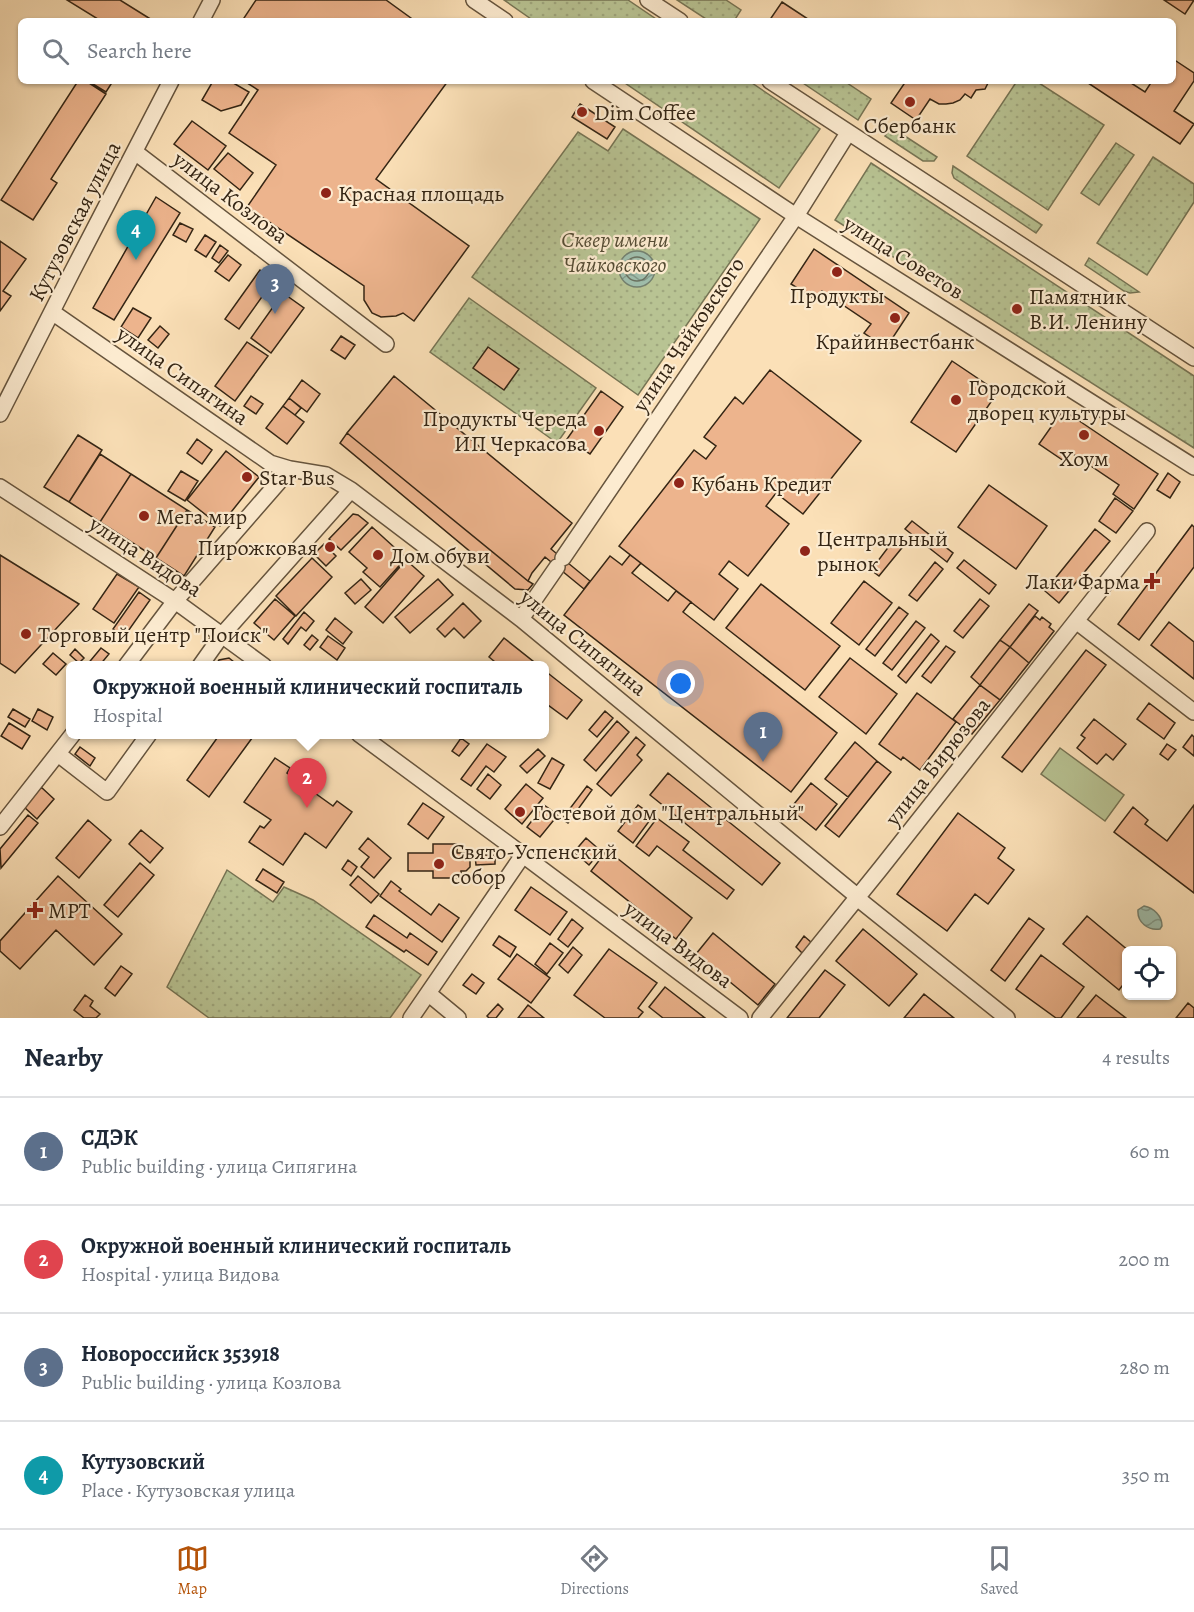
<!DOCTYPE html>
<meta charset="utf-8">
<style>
:root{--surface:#fff;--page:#f6f6f7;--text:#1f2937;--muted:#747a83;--line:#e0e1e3;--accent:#b45309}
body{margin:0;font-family:Alegreya,serif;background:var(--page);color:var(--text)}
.controls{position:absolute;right:18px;bottom:18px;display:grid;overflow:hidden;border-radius:9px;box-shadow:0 2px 4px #0004}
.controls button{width:54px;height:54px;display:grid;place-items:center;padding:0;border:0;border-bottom:2px solid var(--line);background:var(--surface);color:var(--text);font:30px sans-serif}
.you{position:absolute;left:681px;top:684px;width:21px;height:21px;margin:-15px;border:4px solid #fff;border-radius:50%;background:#1a73e8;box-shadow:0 0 0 9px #1a73e833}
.badge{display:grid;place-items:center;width:39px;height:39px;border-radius:50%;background:var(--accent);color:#fff;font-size:20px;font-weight:700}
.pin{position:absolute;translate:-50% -50px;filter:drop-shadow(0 2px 3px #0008)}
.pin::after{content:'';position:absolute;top:32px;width:21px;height:18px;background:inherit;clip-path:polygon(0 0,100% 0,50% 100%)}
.popup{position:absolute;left:66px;top:661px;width:483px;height:78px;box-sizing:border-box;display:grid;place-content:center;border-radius:9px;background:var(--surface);filter:drop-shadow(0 2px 4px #0005);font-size:20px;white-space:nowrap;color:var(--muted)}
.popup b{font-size:22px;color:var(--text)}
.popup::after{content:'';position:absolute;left:50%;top:100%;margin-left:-12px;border:12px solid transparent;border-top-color:var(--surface)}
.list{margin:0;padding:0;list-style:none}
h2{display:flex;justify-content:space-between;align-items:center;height:78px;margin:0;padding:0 24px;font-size:26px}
h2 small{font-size:20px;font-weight:400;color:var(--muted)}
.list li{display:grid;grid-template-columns:39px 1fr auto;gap:18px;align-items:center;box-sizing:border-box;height:108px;padding:0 24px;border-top:2px solid var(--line)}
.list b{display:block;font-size:22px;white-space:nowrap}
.list p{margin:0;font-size:20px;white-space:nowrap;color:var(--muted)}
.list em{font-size:20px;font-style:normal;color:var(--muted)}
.icon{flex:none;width:33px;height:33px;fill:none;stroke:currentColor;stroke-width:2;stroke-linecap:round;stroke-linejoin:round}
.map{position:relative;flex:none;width:1194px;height:1018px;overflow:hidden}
.search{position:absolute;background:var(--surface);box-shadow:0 2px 4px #0004;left:18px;right:18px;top:18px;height:66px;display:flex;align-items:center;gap:15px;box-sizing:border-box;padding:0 21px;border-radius:9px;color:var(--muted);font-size:22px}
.sheet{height:510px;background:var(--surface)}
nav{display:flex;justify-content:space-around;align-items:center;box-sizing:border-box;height:84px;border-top:2px solid var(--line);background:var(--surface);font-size:16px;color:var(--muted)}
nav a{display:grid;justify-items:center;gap:3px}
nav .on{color:var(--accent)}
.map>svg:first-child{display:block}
</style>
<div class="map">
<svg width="1194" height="1018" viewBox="0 0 1194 1018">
<defs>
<pattern id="green-dots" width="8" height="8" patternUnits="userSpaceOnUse" patternTransform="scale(1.5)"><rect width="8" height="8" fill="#b8c393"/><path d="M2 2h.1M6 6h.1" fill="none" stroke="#9fa77e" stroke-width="1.8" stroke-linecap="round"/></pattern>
<pattern id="water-waves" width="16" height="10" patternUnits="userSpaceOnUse" patternTransform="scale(1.5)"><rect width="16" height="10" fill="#9fbdab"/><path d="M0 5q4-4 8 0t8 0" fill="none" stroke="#82998a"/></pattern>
</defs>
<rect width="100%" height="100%" fill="#fbe0b7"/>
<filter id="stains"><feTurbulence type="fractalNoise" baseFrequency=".00333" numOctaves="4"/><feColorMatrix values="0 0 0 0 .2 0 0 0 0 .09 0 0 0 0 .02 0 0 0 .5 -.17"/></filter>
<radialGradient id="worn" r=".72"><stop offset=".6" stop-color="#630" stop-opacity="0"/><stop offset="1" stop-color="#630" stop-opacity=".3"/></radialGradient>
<!-- green -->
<path fill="url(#green-dots)" stroke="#767454" stroke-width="1.5" d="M504,0H628L659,21H534Z
M677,0H726L741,10L734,21H709Z
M622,81H749L820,129L779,188Z
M800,81H844L871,99L858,120Z
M1017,81H1036L1104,125L1048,210L967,156Z
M891,127L937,157L934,161H923L885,136Z
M623,129L760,219L638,395L472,277L578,132L608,151Z
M1116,143L1134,155L1099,205L1081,193Z
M1153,157L1194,184V202L1147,275L1097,243Z
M871,163L1194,376V448L835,220Z
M953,166L1042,225L1036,233L954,178L952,173Z
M1089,258L1139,292L1130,293L1124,291L1085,265Z
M469,298L596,388L557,443L430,352Z
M227,870L273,902L284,887L313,900L421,975L390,1018H209L167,987Z"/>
<!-- pitch -->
<path fill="#b8c393" stroke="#767454" stroke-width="1.5" d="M1060,748L1124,795L1105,821L1041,774Z"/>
<!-- water -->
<path fill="url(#water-waves)" stroke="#74806f" stroke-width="1.5" d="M619 269a18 18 0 1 1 36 0a18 18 0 1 1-36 0Z
M1144,906C1154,908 1162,916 1162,926L1160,929C1148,931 1137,922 1138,910Z"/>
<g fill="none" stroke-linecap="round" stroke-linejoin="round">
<!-- shore -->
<path stroke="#6a7160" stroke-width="1.5" d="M625 269a12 12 0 1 1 24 0a12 12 0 1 1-24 0Z"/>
</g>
<!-- building -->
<path fill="#edb48d" stroke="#342514" stroke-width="1.5" d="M67,0H120L152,20L151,21H101Z
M256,0H386L415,21H242Z
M1164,0H1194L1185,14Z
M782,2L811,21H769Z
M1173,59L1194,73V81L1174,111L1194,124L1180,144L1085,81H1128L1145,92L1152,81H1173Z
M78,81H86L106,94L51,179L57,183L33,220L1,200Z
M88,81H113L106,92Z
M213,81H230L249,92L241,105L221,111L202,100Z
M244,81H448L376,179L469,246L414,321L403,313L396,316L381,317L372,313L364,300V286L247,207L276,165L229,133L258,90Z
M906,81H989L985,89L976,90L971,98L965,94L960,100L953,103L946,104H939L930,99L916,120L891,103Z
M580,104L615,127L607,139L572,117Z
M192,121L226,146L208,170L174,144Z
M228,153L253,173L240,190L214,169Z
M156,197L180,213L114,320L93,308Z
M180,223L193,229L186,242L173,235Z
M205,235L216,242L206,257L195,250Z
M0,241L26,259L3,291L11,296L0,311Z
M220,245L228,251L219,263L212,258Z
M814,249L909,313L886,348L864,333L871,324L822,291L816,300L791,284Z
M228,255L241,265L229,281L215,271Z
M260,270L274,280L239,329L225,319Z
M283,293L304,308L271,353L251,338Z
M133,308L151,318L138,338L121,327Z
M160,326L169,334L158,348L148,340Z
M341,336L355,345L345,359L331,350Z
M247,342L268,356L235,401L215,386Z
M488,347L519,369L504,390L473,368Z
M952,361L998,392L956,452L911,422Z
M770,370L861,441L803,514L776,493L766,506L789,524L748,576L729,561L719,574L738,589L714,620L619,546L694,450L706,459L716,446L704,437L735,397L743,404Z
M394,376L572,523L551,549L590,581L584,589L545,557L532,573L528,581L347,433Z
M302,380L320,394L307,412L289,398Z
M601,391L623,407L590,454L567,439Z
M251,396L263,404L256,414L244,406Z
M289,398L301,408L295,415L283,406Z
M283,406L304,422L287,444L266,428Z
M1063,410L1158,474L1134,509L1113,494L1119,485L1070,452L1064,461L1039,444Z
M347,433L528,581L533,584L528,590L515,589L340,443Z
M78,435L102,450L69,502L44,487Z
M197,439L212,450L202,464L187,453Z
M226,451L259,477L220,526L187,500Z
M100,454L131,474L100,522L69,502Z
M181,471L198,481L185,501L168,491Z
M1168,473L1180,482L1170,498L1157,490Z
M131,474L187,510L156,558L100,522Z
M989,485L1047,526L1016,569L958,527Z
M1115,498L1133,511L1116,533L1099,521Z
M187,510L215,527L184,576L156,558Z
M353,514L358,515L368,523L341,550L329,539Z
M912,521L953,553L947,562L905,529Z
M1192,525L1194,527V567L1139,640L1118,624Z
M372,527L406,558L380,587L363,572L367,568L349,552Z
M1095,529L1110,541L1059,603L1045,591Z
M896,537L905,544L879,576L871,570Z
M324,544L336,556L326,566L314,554Z
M0,555L79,604L15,673L0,663Z
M630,555L641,563L632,573L668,601L676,591L691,602L683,612L837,733L791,792L564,615L610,556L622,565Z
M312,558L332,577L296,616L276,596Z
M406,560L424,576L383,623L365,607Z
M964,560L996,585L989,594L957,568Z
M935,562L943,569L917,601L909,595Z
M117,574L139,587L114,623L93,609Z
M361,579L371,590L355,604L345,593Z
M438,579L453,595L410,633L395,617Z
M864,581L892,603L859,645L831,623Z
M761,584L840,646L805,690L726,628Z
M139,592L150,600L124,637L113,629Z
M275,599L295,616L274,640L254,623Z
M980,599L989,606L963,638L954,631Z
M463,603L481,621L464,638L454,628L445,637L437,629Z
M1029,604L1038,611L1010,647L1000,640Z
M899,607L908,614L875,656L866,649Z
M304,612L314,621L306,631L301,627L288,644L283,639Z
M1035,616L1040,620L1042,617L1051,624L1049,627L1054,631L1029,663L1010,647Z
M335,618L352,632L343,644L326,630Z
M916,621L925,628L892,670L883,663Z
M1169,622L1194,642V679L1151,645Z
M931,634L939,641L906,683L898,676Z
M312,635L318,640L310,650L304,645Z
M328,636L345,648L337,660L320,647Z
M504,638L534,662L531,666H500L489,657Z
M1000,640L1010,647L980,685L971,677Z
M946,646L955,652L931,683L922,676Z
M1010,647L1029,663L1000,700L980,685Z
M101,648L109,654L99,666H86Z
M75,649L84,658L79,663L70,655Z
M1086,650L1106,665L1022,772L1002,757Z
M53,653L66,664L56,675L43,664Z
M229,658L239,666H215L219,660Z
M850,658L897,694L866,734L819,697Z
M549,674L582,700L567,719L544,702V679Z
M980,685L1000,700L972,734L953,719Z
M917,693L956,722L920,770L903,757L901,760L879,744Z
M1149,703L1175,723L1164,739L1137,719Z
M13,709L30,719L25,727L8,717Z
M38,709L53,717L47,730L32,721Z
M605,711L613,718L597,737L589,730Z
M1094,719L1126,744L1113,760L1106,754L1097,764L1077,748L1085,738L1081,735Z
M617,721L629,732L596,771L584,760Z
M9,723L30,736L22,749L1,736Z
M220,734H255L209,797L187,780Z
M1192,735L1194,737V756L1183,747Z
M636,737L645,745L637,755L642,760L611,796L597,784Z
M461,738L469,744L459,756L452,751Z
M855,742L877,761L848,797L825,779Z
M487,744L506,757L494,772L486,766L471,786L461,779Z
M1167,744L1176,750L1168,760L1160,754Z
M80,747L95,758L90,766L75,754Z
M538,749L545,756L527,773L520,766Z
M275,758L290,768L287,773L333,806L337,801L352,812L326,848L305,833L283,865L249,842L260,826L264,828L271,820L244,802Z
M552,758L564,765L550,789L538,783Z
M877,761L891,772L839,837L825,826Z
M668,773L780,863L762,885L650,795Z
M488,774L501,785L490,799L477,789Z
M811,783L837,804L816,830L790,809Z
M526,784L543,798L522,824L505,809Z
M587,786L592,790L568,823L562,819Z
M41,787L54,799L37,819L24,807Z
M423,803L444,817L428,839L408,824Z
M544,805L558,815L540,837L527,827Z
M638,805L653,816L633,843L618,831Z
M1194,805V893L1114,832L1133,807L1148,820L1145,824L1167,841Z
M958,813L1005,848L998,858L1014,870L988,904L975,894L947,931L897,894Z
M28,815L38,823L1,868L0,849Z
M657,818L689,842L683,850L734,890L727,899L657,846L649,856L636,846Z
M88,820L111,840L79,878L56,858Z
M141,830L163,848L150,863L129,844Z
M368,838L391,858L374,878L361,867L369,857L359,849Z
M586,838L601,851L589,865L574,852Z
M433,844H457V853H466L470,856V867L466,871H461V878H433V871H408V853H433Z
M607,850L692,918L676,939L591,871Z
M475,855H495V864L476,865Z
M348,860L357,867L351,876L342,869Z
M140,863L154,875L118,917L104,905Z
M263,869L284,882L277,893L256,880Z
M58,876L122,934L94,965L56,930L20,969L0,951V941Z
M358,876L379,894L371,903L350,885Z
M391,881L401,889L399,891L431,915L439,904L459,918L442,942L380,896Z
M531,887L567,912L550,935L515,910Z
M374,915L407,938L410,933L437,952L428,965L406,950L404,952L366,927Z
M1087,916L1129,951H1126V981L1119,990L1063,944Z
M1029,918L1044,929L1005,981L991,970Z
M572,919L583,928L568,947L558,939Z
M863,929L917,974L889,1006L836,961Z
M713,933L775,984L758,1005L696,954Z
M499,936L516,947L510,957L493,945Z
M804,936L812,943L803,954L796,947Z
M550,943L563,953L547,974L535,964Z
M573,947L582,955L568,973L559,965Z
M609,949L657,983L638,1008L643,1012L638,1018H605L574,995Z
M517,954L550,978L531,1003L498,979Z
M1041,955L1084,987L1061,1018H1056L1016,989Z
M121,966L132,974L115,996L105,988Z
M825,970L845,985L819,1018H787Z
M472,974L484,983L476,994L463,985Z
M665,987L705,1018H663L649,1007Z
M924,994L954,1018H904Z
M85,995L93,1001L90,1006L100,1014L96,1018H84L74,1010Z
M1096,995L1126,1018H1077Z
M1188,1003L1194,1008V1018H1176Z
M498,1004L503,1009L496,1018H489L487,1016Z
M528,1005L544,1018H518Z"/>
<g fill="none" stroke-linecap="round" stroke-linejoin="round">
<!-- minor casing -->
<g stroke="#66543d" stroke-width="18">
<path id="minor" d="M474,0L505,21
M648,0L680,21
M201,21L212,0
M593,81L796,216L1194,467
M770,81L1194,358
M135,152L386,344
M52,312L270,463L290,469L326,475L351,490L521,619L852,892L857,898L1007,1018
M0,414L72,272L171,81
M0,487L175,601L264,666
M563,558L796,216L848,133
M521,619L557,567
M1076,621L1194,712
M126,666L175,601L290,469
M200,666L222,635L351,490
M359,734L523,855L740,1018
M58,754L107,792L149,734
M0,827L73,734
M429,994L458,1018
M411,1018L523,855
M760,1018L881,868L1147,531"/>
</g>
<!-- minor -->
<use href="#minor" stroke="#fcebd0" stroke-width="15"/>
</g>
<!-- markers -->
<g fill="#8f2418" stroke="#fcebd0" stroke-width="2">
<circle cx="910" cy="102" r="6"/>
<circle cx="582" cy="112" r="6"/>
<circle cx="326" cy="193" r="6"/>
<circle cx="837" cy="272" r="6"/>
<circle cx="1017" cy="309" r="6"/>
<circle cx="895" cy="318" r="6"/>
<circle cx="956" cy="400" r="6"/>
<circle cx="599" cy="431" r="6"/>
<circle cx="1084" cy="435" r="6"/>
<circle cx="247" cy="477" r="6"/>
<circle cx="679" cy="483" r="6"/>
<circle cx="144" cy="516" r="6"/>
<circle cx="330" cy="547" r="6"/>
<circle cx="805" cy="551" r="6"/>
<circle cx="378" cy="555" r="6"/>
<path d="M1149 572h6v6h6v6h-6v6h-6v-6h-6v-6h6z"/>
<circle cx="26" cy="634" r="6"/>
<circle cx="520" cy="812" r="6"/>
<circle cx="439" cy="864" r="6"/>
<path d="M32 901h6v6h6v6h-6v6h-6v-6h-6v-6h6z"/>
</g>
<g text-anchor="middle" stroke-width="4.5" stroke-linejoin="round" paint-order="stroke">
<!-- poi labels -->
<g font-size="22" fill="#342514" stroke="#fcebd0" text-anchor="start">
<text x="594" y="120">Dim Coffee</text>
<text x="910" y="133" text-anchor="middle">Сбербанк</text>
<text x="338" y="201">Красная площадь</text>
<text x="837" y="303" text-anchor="middle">Продукты</text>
<text x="1029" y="304">Памятник<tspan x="1029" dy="25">В.И. Ленину</tspan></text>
<text x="895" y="349" text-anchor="middle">Крайинвестбанк</text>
<text x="968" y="395">Городской<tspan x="968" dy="25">дворец культуры</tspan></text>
<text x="587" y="426" text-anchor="end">Продукты Череда<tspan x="587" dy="25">ИП Черкасова</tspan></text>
<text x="1084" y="466" text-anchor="middle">Хоум</text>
<text x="259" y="485">Star Bus</text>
<text x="691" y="491">Кубань Кредит</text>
<text x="156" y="524">Мега мир</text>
<text x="817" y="546">Центральный<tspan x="817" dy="25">рынок</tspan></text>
<text x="318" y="555" text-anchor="end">Пирожковая</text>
<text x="390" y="563">Дом обуви</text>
<text x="1140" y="589" text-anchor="end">Лаки Фарма</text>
<text x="38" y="642">Торговый центр "Поиск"</text>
<text x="532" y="820">Гостевой дом "Центральный"</text>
<text x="451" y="859">Свято-Успенский<tspan x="451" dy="25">собор</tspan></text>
<text x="48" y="918">МРТ</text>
</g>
<!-- street labels -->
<g font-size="22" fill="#342514" stroke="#fcebd0">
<text transform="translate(231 197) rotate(37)" y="8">улица Козлова</text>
<text transform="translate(74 221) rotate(-63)" y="8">Кутузовская улица</text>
<text transform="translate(904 257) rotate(32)" y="8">улица Советов</text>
<text transform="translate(688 334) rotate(-56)" y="8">улица Чайковского</text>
<text transform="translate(183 375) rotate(35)" y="8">улица Сипягина</text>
<text transform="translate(146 556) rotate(33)" y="8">улица Видова</text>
<text transform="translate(584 642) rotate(39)" y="8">улица Сипягина</text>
<text transform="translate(937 761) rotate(-52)" y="8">улица Бирюзова</text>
<text transform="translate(679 944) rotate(37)" y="8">улица Видова</text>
</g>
<!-- park labels -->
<g font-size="22" font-style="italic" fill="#554c34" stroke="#fcebd0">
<text x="615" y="247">Сквер имени<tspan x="615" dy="25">Чайковского</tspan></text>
</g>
</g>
<rect width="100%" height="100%" filter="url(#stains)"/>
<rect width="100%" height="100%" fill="url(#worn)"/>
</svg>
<div class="controls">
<button><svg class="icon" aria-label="locate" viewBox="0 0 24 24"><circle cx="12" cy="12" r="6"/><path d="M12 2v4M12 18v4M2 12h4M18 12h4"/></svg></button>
</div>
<div class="you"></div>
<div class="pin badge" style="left:763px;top:762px;background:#5c6f8a">1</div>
<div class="pin badge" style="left:307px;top:808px;background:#e0444e">2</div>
<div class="popup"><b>Окружной военный клинический госпиталь</b>Hospital</div>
<div class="pin badge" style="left:275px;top:314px;background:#5c6f8a">3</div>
<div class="pin badge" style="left:136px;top:260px;background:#0f9aa8">4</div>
<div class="search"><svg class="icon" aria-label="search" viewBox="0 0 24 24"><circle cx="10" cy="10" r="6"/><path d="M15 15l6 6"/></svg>Search here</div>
</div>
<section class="sheet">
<h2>Nearby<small>4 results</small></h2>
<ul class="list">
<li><span class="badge" style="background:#5c6f8a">1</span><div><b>СДЭК</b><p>Public building · улица Сипягина</p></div><em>60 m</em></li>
<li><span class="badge" style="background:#e0444e">2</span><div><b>Окружной военный клинический госпиталь</b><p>Hospital · улица Видова</p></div><em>200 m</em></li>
<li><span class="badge" style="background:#5c6f8a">3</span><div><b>Новороссийск 353918</b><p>Public building · улица Козлова</p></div><em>280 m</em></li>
<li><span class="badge" style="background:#0f9aa8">4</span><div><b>Кутузовский</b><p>Place · Кутузовская улица</p></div><em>350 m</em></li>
</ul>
</section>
<nav>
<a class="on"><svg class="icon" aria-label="map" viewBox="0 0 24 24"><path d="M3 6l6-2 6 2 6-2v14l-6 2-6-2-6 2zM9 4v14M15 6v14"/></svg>Map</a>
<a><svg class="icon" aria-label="directions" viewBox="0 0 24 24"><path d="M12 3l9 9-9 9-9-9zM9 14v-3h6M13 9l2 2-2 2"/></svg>Directions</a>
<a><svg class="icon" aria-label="saved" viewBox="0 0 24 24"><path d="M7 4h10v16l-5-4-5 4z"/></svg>Saved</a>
</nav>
